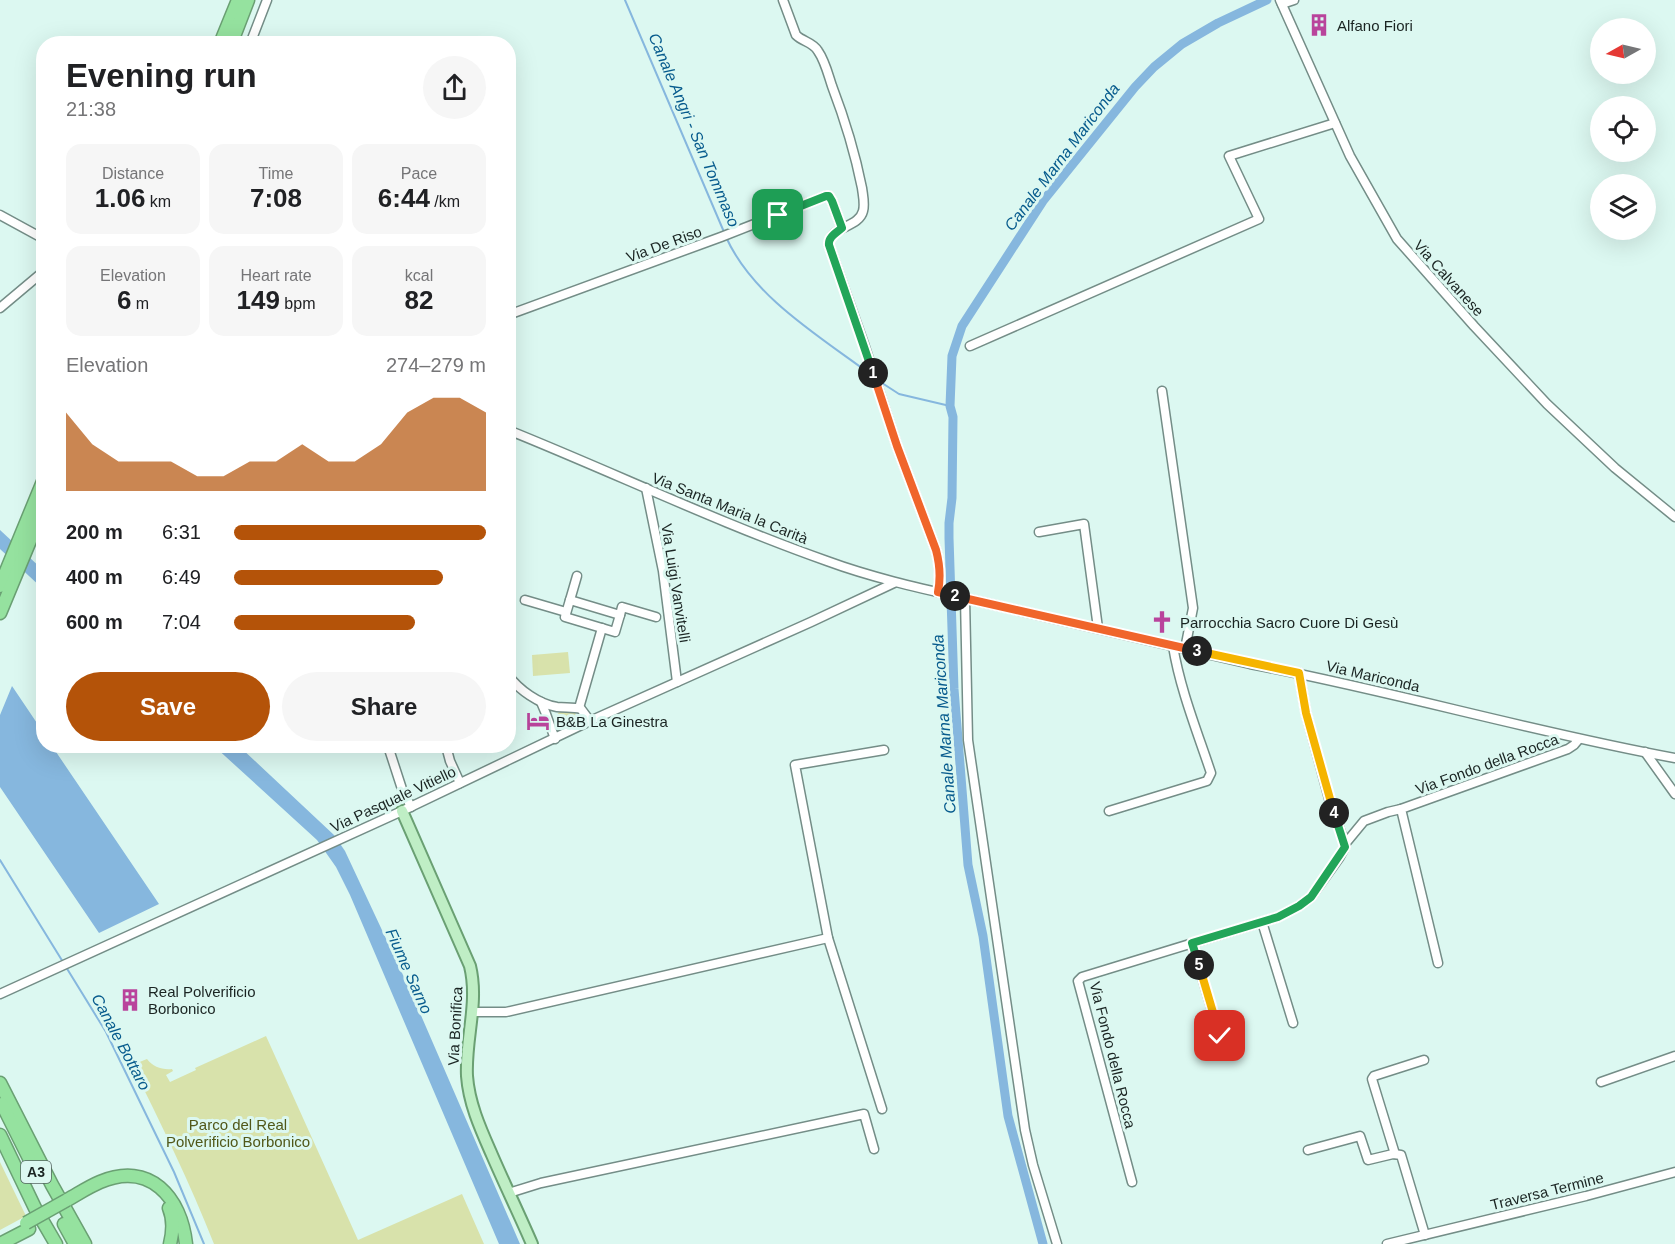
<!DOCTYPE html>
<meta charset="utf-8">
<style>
:root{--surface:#fff;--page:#f6f6f6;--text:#202124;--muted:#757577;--accent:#b45309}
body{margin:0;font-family:Helvetica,sans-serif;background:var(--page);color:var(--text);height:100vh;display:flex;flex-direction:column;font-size:22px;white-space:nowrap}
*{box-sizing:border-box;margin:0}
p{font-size:20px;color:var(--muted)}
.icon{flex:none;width:33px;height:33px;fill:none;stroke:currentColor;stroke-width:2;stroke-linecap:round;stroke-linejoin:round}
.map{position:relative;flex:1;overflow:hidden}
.drawer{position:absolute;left:36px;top:36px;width:480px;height:717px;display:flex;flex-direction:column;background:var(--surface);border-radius:24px;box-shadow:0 6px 24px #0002}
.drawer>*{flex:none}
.needle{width:39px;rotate:262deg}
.controls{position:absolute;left:1590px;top:18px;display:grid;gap:12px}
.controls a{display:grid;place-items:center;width:66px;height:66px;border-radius:50%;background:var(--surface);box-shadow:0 6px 24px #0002;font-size:30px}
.pin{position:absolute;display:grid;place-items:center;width:51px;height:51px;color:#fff;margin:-26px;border-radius:12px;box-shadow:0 3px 9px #0006}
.km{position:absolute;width:30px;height:30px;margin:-15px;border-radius:50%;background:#222;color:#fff;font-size:16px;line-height:30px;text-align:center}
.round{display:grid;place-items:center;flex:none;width:63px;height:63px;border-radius:32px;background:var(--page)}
.overview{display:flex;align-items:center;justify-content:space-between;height:102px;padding:0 30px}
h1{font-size:33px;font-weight:600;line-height:45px}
.metrics{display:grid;grid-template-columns:repeat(3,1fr);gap:9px;height:102px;padding:6px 30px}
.metrics div{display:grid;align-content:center;border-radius:15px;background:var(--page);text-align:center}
.metrics b{font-size:26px;font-weight:600}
.metrics small{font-size:16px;font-weight:400}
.metrics p{font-size:16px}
.chart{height:168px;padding:12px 30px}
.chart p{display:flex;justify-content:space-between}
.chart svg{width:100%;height:108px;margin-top:6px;fill:var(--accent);opacity:.7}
.primary-button{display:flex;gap:12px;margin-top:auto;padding:12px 30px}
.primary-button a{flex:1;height:69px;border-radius:36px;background:var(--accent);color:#fff;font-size:24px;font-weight:600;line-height:69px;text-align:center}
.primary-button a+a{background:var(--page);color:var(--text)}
ul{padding:0 30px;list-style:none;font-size:20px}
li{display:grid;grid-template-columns:96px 72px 1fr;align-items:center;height:45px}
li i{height:15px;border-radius:8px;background:var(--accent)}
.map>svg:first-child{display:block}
.green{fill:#d8e2ab}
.water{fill:#86b7de}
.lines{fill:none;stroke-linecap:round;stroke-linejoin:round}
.stream{stroke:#86b7de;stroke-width:2}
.canal{stroke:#86b7de;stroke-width:9}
.minor-casing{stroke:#748d87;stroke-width:11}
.major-casing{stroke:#6aa073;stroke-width:14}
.highway-casing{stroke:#6aa073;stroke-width:15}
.minor{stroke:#fff;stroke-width:8}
.major{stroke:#bfeec5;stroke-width:10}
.highway{stroke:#95e29f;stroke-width:12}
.highway-bridge-casing{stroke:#6aa073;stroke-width:15;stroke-linecap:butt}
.highway-bridge{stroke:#95e29f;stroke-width:12}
.split-1-casing{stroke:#fff;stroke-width:12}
.split-2-casing{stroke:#fff;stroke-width:12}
.split-3-casing{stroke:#fff;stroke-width:12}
.split-4-casing{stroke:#fff;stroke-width:12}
.split-5-casing{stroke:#fff;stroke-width:12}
.split-6-casing{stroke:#fff;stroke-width:12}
.split-1{stroke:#22a559;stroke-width:8}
.split-2{stroke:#f0652b;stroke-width:8}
.split-3{stroke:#f0652b;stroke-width:8}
.split-4{stroke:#f5b400;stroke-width:8}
.split-5{stroke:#22a559;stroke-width:8}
.split-6{stroke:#f5b400;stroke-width:8}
.labels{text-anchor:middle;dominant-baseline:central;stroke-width:6;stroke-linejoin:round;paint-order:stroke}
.shield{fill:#dcf8f1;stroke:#546460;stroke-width:1.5}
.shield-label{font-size:14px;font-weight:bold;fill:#1a2422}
.poi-label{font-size:15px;fill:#1a2422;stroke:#dcf8f1;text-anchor:start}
.street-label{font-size:15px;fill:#1a2422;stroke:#dcf8f1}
.park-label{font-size:15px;fill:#515819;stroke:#dcf8f1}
.water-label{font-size:16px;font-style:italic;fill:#075b8d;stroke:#dcf8f1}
</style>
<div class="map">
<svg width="1675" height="1244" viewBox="0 0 1675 1244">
<rect width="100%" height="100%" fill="#dcf8f1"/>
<!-- green -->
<g class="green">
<polygon points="568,652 570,673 533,676 532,655"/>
<path d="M562,710L575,712L576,715L574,719L557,729C555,721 554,715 562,710Z"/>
<path d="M266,1036L358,1240L462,1194L484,1244H214C190,1183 161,1124 132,1065L147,1059C153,1067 162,1070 172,1069L173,1071L166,1075L170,1082L196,1070L195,1068Z"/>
<polygon points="0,1162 26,1216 0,1230"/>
</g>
<!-- water -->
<g class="water">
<polygon points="0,530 43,570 43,589 0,549"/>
<polygon points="12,686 43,732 44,746 52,746 159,904 99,933 0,787 0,715"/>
<polygon points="214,746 239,746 334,835 345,851 410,990 520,1244 499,1244 350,895 336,867 317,840"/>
</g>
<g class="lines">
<!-- stream -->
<g class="stream">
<polyline points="625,0 724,232"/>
<path d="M726,237C753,297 819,336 870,374"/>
<polyline points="879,381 899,394 950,406"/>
<polyline points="0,860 63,962"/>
<polyline points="66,967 106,1032 174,1172 204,1244"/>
</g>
<!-- canal -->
<polyline class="canal" points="1043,1244 1008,1116 983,936 968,865 954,689 949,538 949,523 952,498 953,417 950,406 952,356 962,326 1043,201 1135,87 1154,67 1182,44 1218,23 1267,0"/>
<!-- minor casing -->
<g class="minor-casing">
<g id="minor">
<path d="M783,0L796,35C803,42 813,42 818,51C825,61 828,74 832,86C845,120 855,153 862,188C863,196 865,204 863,211C859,228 829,226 829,245L864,344L897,446L936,550C940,565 941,577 938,592"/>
<polyline points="1280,0 1350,156 1397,239 1474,326 1547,404 1615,468 1675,517"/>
<polyline points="1282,4 1294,0"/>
<polyline points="250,44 267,0"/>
<polyline points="0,215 44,239"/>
<polyline points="0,308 44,271"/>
<polyline points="508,315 721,237 826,196 829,196 832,201 842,228"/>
<polyline points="970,346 1259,219 1229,156 1335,123"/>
<polyline points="1162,391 1193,608 1185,649"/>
<path d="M508,430C615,473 719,523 827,561C884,582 944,593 1003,607C1085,626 1168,645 1250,664C1393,691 1532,732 1675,758"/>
<polyline points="646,488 663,571 677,682"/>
<polyline points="1039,532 1084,524 1098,628"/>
<polyline points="965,598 968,740 1025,1130 1033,1165 1057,1244"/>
<polyline points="525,600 566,612"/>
<polygon points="570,600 620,615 615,632 565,617"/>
<polyline points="570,600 577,576"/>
<polyline points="620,615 622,607 656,617"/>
<path d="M508,675C519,690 539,704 557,707C565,708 573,707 581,709L590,721"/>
<polyline points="541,702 546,714 555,739"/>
<polyline points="579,708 602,628"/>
<polyline points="388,746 402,789 411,807"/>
<polyline points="446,746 450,761 460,783"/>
<polyline points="1645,752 1675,794"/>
<path d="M1109,811L1207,781L1211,773C1197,731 1180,689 1173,646"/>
<polyline points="1345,844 1364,821 1388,812 1401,809"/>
<polyline points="1262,922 1293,1023"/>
<polyline points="1192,943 1220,1037"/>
<polyline points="1438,963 1401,809 1568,749 1574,745 1579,739"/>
<polyline points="0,994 402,811 590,721 811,622 894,583"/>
<polyline points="472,1012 506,1012 828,938"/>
<polyline points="1601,1082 1675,1056"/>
<polyline points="882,1109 828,938 795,765 884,750"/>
<polyline points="1308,1150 1360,1136 1368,1160 1393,1154 1401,1155 1425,1235"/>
<polyline points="1395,1154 1372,1079 1374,1076 1424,1060"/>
<polyline points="1132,1182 1078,981 1082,977 1278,917 1299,906 1311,897 1339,858 1345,847 1345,844 1330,802 1306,713 1299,673"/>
<polyline points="509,1193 541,1183 864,1114 874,1149"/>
<polyline points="1387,1244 1586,1196 1675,1172"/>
</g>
</g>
<!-- major casing -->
<g class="major-casing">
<path id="major" d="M402,811L470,966C479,1003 465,1039 467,1076C469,1104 481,1130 492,1155C505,1185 519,1214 532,1244"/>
</g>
<!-- highway casing -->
<g class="highway-casing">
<g id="highway">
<polyline points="220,44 238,0"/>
<polyline points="231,44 248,0"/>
<polyline points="0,586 44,479"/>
<polyline points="0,613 44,507"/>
<polyline points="0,1083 52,1185 85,1244"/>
<polyline points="2,1104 29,1158"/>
<polyline points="0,1135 35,1208 56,1244"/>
<path d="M67,1200C78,1194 88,1187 100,1182C150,1161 181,1197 186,1244"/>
<path d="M169,1208C174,1220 173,1232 170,1244"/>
<polyline points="64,1224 75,1244"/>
<polyline points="0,1244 29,1229"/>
</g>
</g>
<!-- minor -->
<use href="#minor" class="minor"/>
<!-- major -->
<use href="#major" class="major"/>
<!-- highway -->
<use href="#highway" class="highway"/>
<!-- highway-bridge casing -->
<g class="highway-bridge-casing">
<polyline id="highway-bridge" points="26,1223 67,1200"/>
</g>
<!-- highway-bridge -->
<use href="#highway-bridge" class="highway-bridge"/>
</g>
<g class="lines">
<!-- split-1 casing -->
<g class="split-1-casing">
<path id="split-1" d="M778,215L826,196H829L832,201L842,228C836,233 828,237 829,245L873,373"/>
</g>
<!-- split-2 casing -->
<g class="split-2-casing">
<path id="split-2" d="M873,373L897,446L936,550C940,565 941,577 938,592L955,596"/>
</g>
<!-- split-3 casing -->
<g class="split-3-casing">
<polyline id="split-3" points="955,596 1197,651"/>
</g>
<!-- split-4 casing -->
<g class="split-4-casing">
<polyline id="split-4" points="1197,651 1299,673 1306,713 1334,813"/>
</g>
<!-- split-5 casing -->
<g class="split-5-casing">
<polyline id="split-5" points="1199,965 1192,943 1278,917 1299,906 1311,897 1345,847 1334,813"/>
</g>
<!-- split-6 casing -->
<g class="split-6-casing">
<polyline id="split-6" points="1199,965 1220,1036"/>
</g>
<!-- split-1 -->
<use href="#split-1" class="split-1"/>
<!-- split-2 -->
<use href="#split-2" class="split-2"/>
<!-- split-3 -->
<use href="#split-3" class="split-3"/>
<!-- split-4 -->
<use href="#split-4" class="split-4"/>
<!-- split-5 -->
<use href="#split-5" class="split-5"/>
<!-- split-6 -->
<use href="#split-6" class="split-6"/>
</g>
<!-- icons -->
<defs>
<g id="building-bare" transform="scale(1.8)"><path d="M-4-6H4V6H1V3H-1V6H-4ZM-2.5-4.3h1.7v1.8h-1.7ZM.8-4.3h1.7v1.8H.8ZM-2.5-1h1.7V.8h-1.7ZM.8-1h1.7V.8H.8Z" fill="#b9449c" stroke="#dcf8f1" stroke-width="2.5" paint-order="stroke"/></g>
<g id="church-bare" transform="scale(1.8)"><path d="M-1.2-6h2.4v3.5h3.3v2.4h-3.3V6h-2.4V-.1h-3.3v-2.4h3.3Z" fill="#b9449c" stroke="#dcf8f1" stroke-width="2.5" paint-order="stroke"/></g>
<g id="hotel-bare" transform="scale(1.8)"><path d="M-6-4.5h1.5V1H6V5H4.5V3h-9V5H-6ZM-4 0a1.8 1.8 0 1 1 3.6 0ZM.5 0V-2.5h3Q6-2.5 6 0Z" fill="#b9449c" stroke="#dcf8f1" stroke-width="2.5" paint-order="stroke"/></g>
</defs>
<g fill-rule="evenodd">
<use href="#building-bare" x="1319" y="25"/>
<use href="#church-bare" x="1162" y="622"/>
<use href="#hotel-bare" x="538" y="721"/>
<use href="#building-bare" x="130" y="1000"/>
</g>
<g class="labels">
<!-- shield labels -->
<rect class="shield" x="21" y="1161" width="30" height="22" rx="4.5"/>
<g class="shield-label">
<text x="36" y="1172">A3</text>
</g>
<!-- poi labels -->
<g class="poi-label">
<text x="1337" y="25">Alfano Fiori</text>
<text x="1180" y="622">Parrocchia Sacro Cuore Di Gesù</text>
<text x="556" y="721">B&amp;B La Ginestra</text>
<text x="148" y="991">Real Polverificio<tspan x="148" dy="17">Borbonico</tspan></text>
</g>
<!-- street labels -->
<g class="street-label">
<text transform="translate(664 244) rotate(-20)">Via De Riso</text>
<text transform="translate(1449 278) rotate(48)">Via Calvanese</text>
<text transform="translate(730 508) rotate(22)">Via Santa Maria la Carità</text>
<text transform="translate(676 583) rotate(81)">Via Luigi Vanvitelli</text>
<text transform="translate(1373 676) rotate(13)">Via Mariconda</text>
<text transform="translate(1487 764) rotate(-20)">Via Fondo della Rocca</text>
<text transform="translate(393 799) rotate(-25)">Via Pasquale Vitiello</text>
<text transform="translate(455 1026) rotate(-87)">Via Bonifica</text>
<text transform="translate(1113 1055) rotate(76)">Via Fondo della Rocca</text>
<text transform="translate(1547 1191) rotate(-14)">Traversa Termine</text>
</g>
<!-- park labels -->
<g class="park-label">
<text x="238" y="1124">Parco del Real<tspan x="238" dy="17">Polverificio Borbonico</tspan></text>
</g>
<!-- water labels -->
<g class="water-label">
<text transform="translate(694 130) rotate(67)">Canale Angri - San Tommaso</text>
<text transform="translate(1062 157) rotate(-53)">Canale Marna Mariconda</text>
<text transform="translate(944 724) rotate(-94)">Canale Marna Mariconda</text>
<text transform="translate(409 971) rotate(66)">Fiume Sarno</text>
<text transform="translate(121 1042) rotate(62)">Canale Bottaro</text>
</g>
</g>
</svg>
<div class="controls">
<a><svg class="needle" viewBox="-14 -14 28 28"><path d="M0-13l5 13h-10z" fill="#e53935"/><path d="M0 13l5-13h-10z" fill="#757577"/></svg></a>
<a><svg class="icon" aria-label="locate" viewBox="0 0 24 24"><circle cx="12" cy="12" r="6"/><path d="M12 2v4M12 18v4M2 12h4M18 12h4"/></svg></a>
<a><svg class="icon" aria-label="layers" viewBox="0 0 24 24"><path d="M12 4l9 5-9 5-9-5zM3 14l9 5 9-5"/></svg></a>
</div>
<div class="pin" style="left:778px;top:215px;background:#1e9e55"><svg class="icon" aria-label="arrive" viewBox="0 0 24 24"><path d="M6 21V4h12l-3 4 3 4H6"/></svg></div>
<div class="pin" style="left:1220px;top:1036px;background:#d93025"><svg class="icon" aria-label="check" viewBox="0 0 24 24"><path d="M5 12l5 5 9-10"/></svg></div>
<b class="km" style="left:873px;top:373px">1</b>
<b class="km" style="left:955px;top:596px">2</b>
<b class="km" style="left:1197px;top:651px">3</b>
<b class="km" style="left:1334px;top:813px">4</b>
<b class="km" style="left:1199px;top:965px">5</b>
<section class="drawer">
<div class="overview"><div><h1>Evening run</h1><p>21:38</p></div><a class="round"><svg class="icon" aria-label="share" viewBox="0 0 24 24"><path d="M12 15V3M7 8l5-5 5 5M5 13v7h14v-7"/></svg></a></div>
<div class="metrics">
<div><p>Distance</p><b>1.06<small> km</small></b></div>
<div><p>Time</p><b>7:08</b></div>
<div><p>Pace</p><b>6:44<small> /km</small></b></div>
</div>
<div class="metrics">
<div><p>Elevation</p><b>6<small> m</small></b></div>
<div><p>Heart rate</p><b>149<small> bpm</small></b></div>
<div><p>kcal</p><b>82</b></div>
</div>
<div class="chart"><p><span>Elevation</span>274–279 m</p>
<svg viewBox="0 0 160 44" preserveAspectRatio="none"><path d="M0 44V12L10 25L20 32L30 32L40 32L50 38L60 38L70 32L80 32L90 25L100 32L110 32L120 25L130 12L140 6L150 6L160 12V44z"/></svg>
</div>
<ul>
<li><b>200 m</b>6:31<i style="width:100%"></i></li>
<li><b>400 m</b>6:49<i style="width:83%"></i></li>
<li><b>600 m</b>7:04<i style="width:72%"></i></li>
</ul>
<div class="primary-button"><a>Save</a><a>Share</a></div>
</section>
</div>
